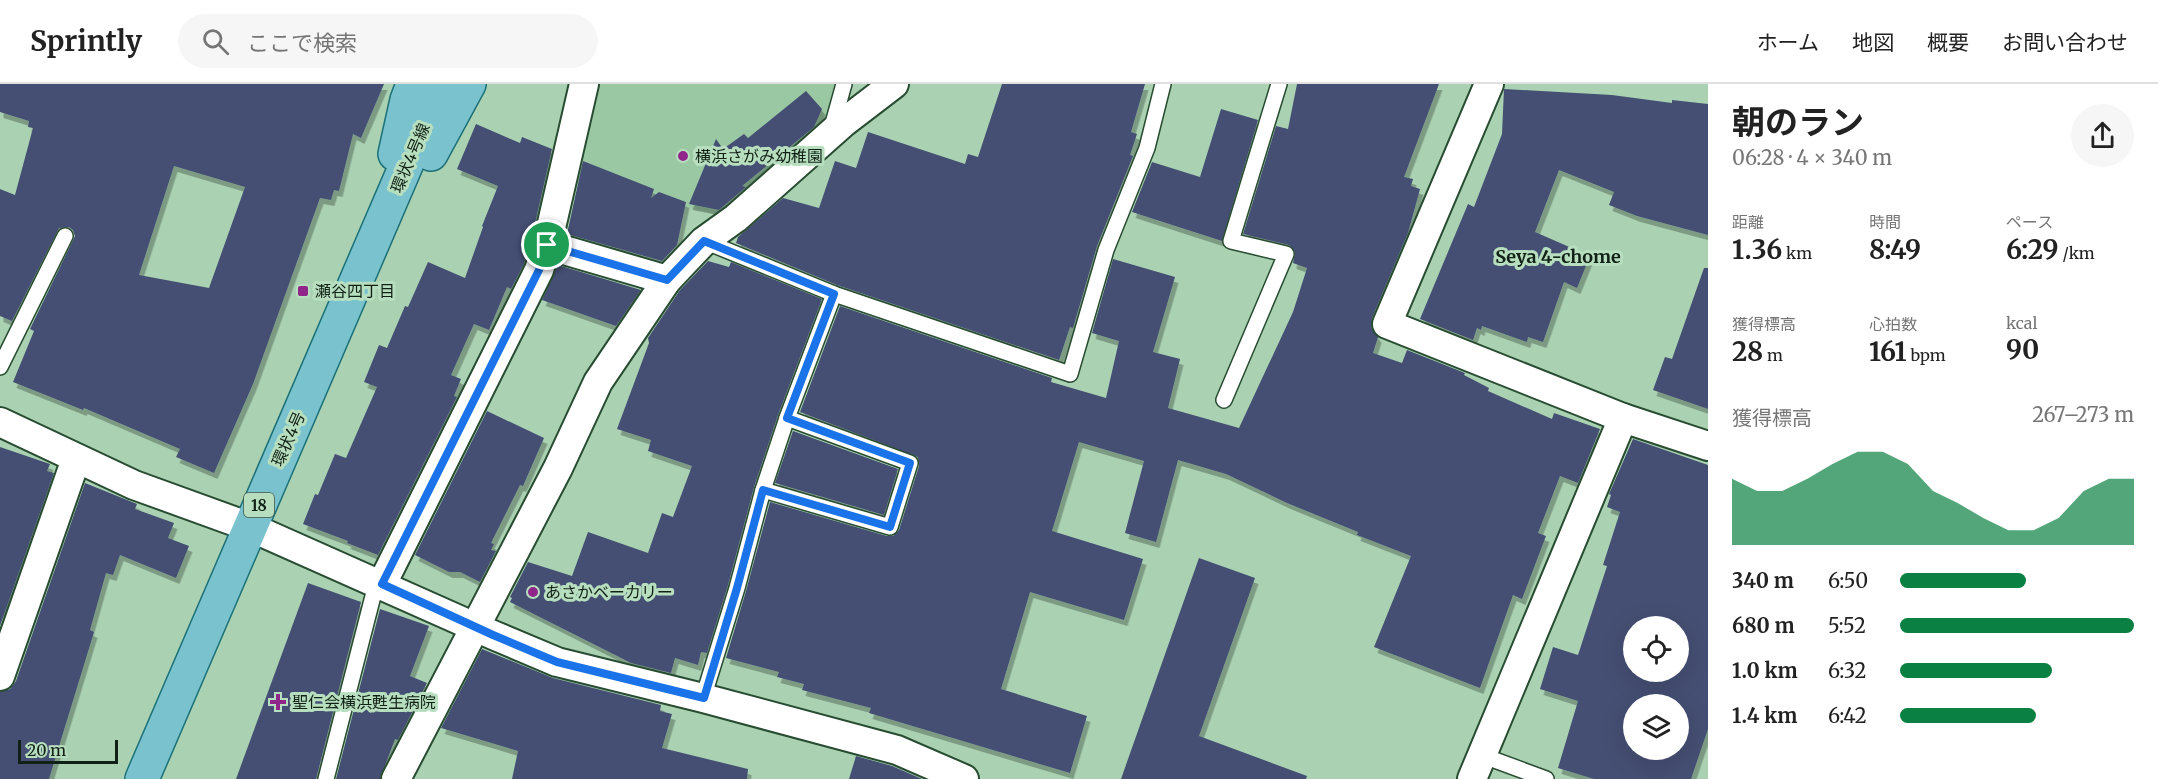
<!DOCTYPE html>
<html lang="ja">
<meta charset="utf-8">
<style>
:root{--surface:#fff;--page:#f6f6f6;--text:#222;--muted:#767676;--line:#e0e0e0;--accent:#0b8043}
body{margin:0;font-family:Merriweather,"Noto Sans JP",serif;background:var(--page);color:var(--text);height:100vh;display:flex;flex-direction:column;font-size:22px;white-space:nowrap}
*{box-sizing:border-box;margin:0}
p{font-size:20px;color:var(--muted)}
.icon{flex:none;width:33px;height:33px;fill:none;stroke:currentColor;stroke-width:2;stroke-linecap:round;stroke-linejoin:round}
.map{position:relative;flex:1;overflow:hidden}
.side{display:flex;flex-direction:column;background:var(--surface);width:450px}
.side>*{flex:none}
.controls{position:absolute;left:1623px;top:532px;display:grid;gap:12px}
.controls a{display:grid;place-items:center;width:66px;height:66px;border-radius:50%;background:var(--surface);box-shadow:0 6px 24px #0002;font-size:30px}
.scale{position:absolute;left:18px;bottom:15px;width:100px;box-sizing:border-box;padding-left:6px;border:3px solid #122116;border-top:0;font-size:16px;line-height:21px;white-space:nowrap;color:#122116;-webkit-text-stroke:4px #b7dfbf;paint-order:stroke}
.pin{position:absolute;display:grid;place-items:center;width:51px;height:51px;color:#fff;margin:-26px;border:3px solid #fff;border-radius:50%;box-shadow:0 2px 6px #0007}
.round{display:grid;place-items:center;flex:none;width:63px;height:63px;border-radius:32px;background:var(--page)}
.head{display:flex;align-items:center;justify-content:space-between;height:102px;padding:0 24px}
h1{font-size:33px;font-weight:700;line-height:45px}
.metrics{display:grid;grid-template-columns:repeat(3,1fr);gap:9px;height:102px;padding:6px 24px}
.metrics div{display:grid;align-content:center}
.metrics b{font-size:26px;font-weight:700}
.metrics small{font-size:16px;font-weight:400}
.metrics p{font-size:16px}
.chart{height:168px;padding:12px 24px}
.chart p{display:flex;justify-content:space-between}
.chart svg{width:100%;height:108px;margin-top:6px;fill:var(--accent);opacity:.7}
ul{padding:0 24px;list-style:none;font-size:20px}
li{display:grid;grid-template-columns:96px 72px 1fr;align-items:center;height:45px}
li i{height:15px;border-radius:8px;background:var(--accent)}
header{display:flex;align-items:center;gap:36px;box-sizing:border-box;height:84px;padding:0 30px;background:var(--surface);border-bottom:2px solid var(--line)}
header strong{font-size:28px}
nav{display:flex;gap:33px;margin-inline-start:auto;font-size:21px}
.search{width:420px;height:54px;background:var(--page);display:flex;align-items:center;gap:15px;box-sizing:border-box;padding:0 21px;border-radius:33px;color:var(--muted);font-size:22px}
main{display:flex;flex:1;min-height:0}
.map>svg:first-child{display:block}
.built{fill:#9ac8a3}
.building{fill:#444f73;fill-rule:evenodd;filter:url(#shadow)}
.lines{fill:none;stroke-linecap:round;stroke-linejoin:round}
.lane-casing{stroke:#284c31;stroke-width:18}
.street-casing{stroke:#284c31;stroke-width:32}
.primary-casing{stroke:#1c7078;stroke-width:36}
.lane{stroke:#fff;stroke-width:15}
.street{stroke:#fff;stroke-width:28}
.primary{stroke:#7ac3ce;stroke-width:33}
.route-casing{stroke:#fff;stroke-width:12}
.route{stroke:#1a73e8;stroke-width:8}
.poi-dot{fill:#902689;stroke:#b7dfbf;stroke-width:2}
.labels{text-anchor:middle;dominant-baseline:central;stroke-width:6;stroke-linejoin:round;paint-order:stroke}
.shield{fill:#b7dfbf;stroke:#445a49;stroke-width:1.5}
.shield-label{font-size:15px;font-weight:bold;fill:#122116}
.poi-label{font-size:16px;fill:#122116;stroke:#b7dfbf;text-anchor:start}
.street-label{font-size:16px;fill:#122116;stroke:#b7dfbf}
.neighbourhood-label{font-size:18px;font-weight:bold;fill:#122116;stroke:#b7dfbf}
</style>
<header>
<strong>Sprintly</strong>
<div class="search"><svg class="icon" aria-label="search" viewBox="0 0 24 24"><circle cx="10" cy="10" r="6"/><path d="M15 15l6 6"/></svg>ここで検索</div>
<nav><a>ホーム</a><a>地図</a><a>概要</a><a>お問い合わせ</a></nav>
</header>
<main>
<div class="map">
<svg width="1708" height="695" viewBox="0 0 1708 695">
<defs>
<filter id="shadow"><feDropShadow dx="3.5" dy="6" stdDeviation="0" flood-color="#0004"/></filter>
</defs>
<rect width="100%" height="100%" fill="#aad2b2"/>
<!-- built -->
<polygon class="built" points="593,0 835,0 822,46 716,130 571,97"/>
<!-- building -->
<g class="building">
<path d="M0,0H384L361,54L353,50L339,107L334,106L331,116L320,114L253,300L214,389L176,373L180,365L84,324L83,326L13,298L34,247L30,245L75,152L73,146L69,143L59,144L12,237L0,232V105L15,111L33,44L28,43L29,37L0,28ZM174,82L245,103L209,204L139,191Z"/>
<polygon points="1002,0 1145,0 1131,48 1137,50 1130,71 1133,72 1097,162 1073,244 1070,243 1059,276 837,201 736,159 738,153 783,114 819,124 835,77 856,84 868,48 965,80 968,70 978,73"/>
<polygon points="1297,0 1439,0 1404,93 1413,95 1411,102 1420,105 1408,149 1372,234 1371,243 1378,253 1373,269 1402,279 1407,266 1465,289 1464,291 1489,304 1488,307 1552,335 1554,329 1600,345 1578,399 1560,392 1538,449 1546,452 1522,515 1513,511 1480,604 1374,563 1411,472 1357,451 1358,448 1287,419 1226,390 1178,376 1156,458 1125,449 1144,377 1079,358 1052,447 1143,475 1124,536 1030,508 1001,605 1087,632 1070,689 869,629 871,624 802,606 804,600 777,593 779,588 726,574 746,507 770,418 887,452 893,452 899,446 919,382 918,373 800,328 840,222 1052,294 1051,298 1106,314 1119,257 1092,249 1113,175 1175,193 1153,268 1180,275 1168,324 1239,344 1293,228 1307,184 1293,179 1295,168 1289,161 1243,150 1276,42 1288,45"/>
<polygon points="1504,5 1612,11 1672,19 1672,16 1708,20 1708,151 1637,132 1609,121 1614,108 1559,86 1535,148 1590,172 1577,204 1564,198 1543,258 1528,253 1527,258 1482,242 1481,246 1477,244 1473,256 1420,235 1468,120 1474,123 1502,50"/>
<polygon points="806,7 822,25 814,43 742,102 746,103 719,126 689,120 716,55 723,65 744,50 748,54"/>
<polygon points="1221,25 1258,36 1222,157 1132,128 1152,78 1200,93"/>
<polygon points="476,40 520,59 522,53 552,65 531,157 524,180 511,205 507,203 489,246 474,240 451,291 461,295 454,312 457,313 378,471 347,459 348,457 303,440 315,410 318,411 335,370 346,374 377,303 364,298 379,261 387,264 405,222 408,223 428,178 465,194 483,143 482,142 498,102 457,85"/>
<polygon points="583,77 654,105 651,114 659,108 686,118 677,161 662,177 567,150"/>
<polygon points="708,177 729,183 731,178 822,215 778,331 754,403 728,501 707,569 701,568 698,581 675,574 671,589 631,579 510,518 512,514 510,513 528,478 572,492 588,448 648,469 662,429 673,433 692,382 648,367 651,356 617,345 649,259 648,254 680,206"/>
<polygon points="558,181 641,206 616,242 542,216"/>
<polygon points="1704,184 1708,184 1708,325 1653,306 1665,273 1672,275"/>
<polygon points="487,327 544,354 523,402 520,401 491,459 494,460 491,466 496,467 480,498 460,488 449,488 415,471"/>
<polygon points="793,347 898,385 884,431 775,399"/>
<path d="M1633,355L1708,381V645L1691,695H1594L1558,684L1578,617L1540,605L1553,563L1578,571L1607,482L1603,481L1620,428L1607,423L1611,411L1609,410ZM1634,543H1678V588H1634ZM1634,621H1678V666H1634Z"/>
<polygon points="0,363 50,380 47,387 54,389 0,542"/>
<polygon points="85,399 137,420 135,425 174,439 168,454 189,462 176,494 120,471 113,491 106,489 90,546 94,548 49,695 0,695 0,608 10,605 16,597"/>
<polygon points="1199,474 1255,494 1199,652 1307,692 1306,695 1121,695"/>
<polygon points="308,499 361,518 316,695 236,695"/>
<polygon points="380,525 429,542 410,592 427,599 398,656 395,655 380,695 336,695"/>
<polygon points="482,565 553,594 661,621 660,627 672,630 662,664 748,685 747,695 512,695 518,667 441,644"/>
<polygon points="856,672 892,682 922,695 849,695"/>
</g>
<g class="lines">
<!-- lane casing -->
<g class="lane-casing">
<g id="lane">
<polyline points="832,43 844,0"/>
<polyline points="704,157 834,210 1070,290 1106,166 1147,64 1163,0"/>
<polyline points="0,283 65,152"/>
<polyline points="1224,316 1286,170 1231,157 1279,0"/>
<polyline points="763,406 890,443 910,379 787,334"/>
<polyline points="703,614 737,504 763,406 787,334 834,210"/>
<polyline points="1481,671 1546,695"/>
<polyline points="326,695 373,512 382,500"/>
</g>
</g>
<!-- street casing -->
<g class="street-casing">
<g id="street">
<polyline points="1489,0 1387,240 1623,334 1708,362"/>
<polyline points="547,161 667,196"/>
<polyline points="0,338 134,401 250,443 493,551 557,578 703,614 897,666 964,695"/>
<polyline points="382,500 539,186 547,161 584,0"/>
<polyline points="0,592 76,375"/>
<polyline points="396,695 558,384 598,298 667,196 704,157 736,134 843,39 894,0"/>
<polyline points="1472,695 1623,334"/>
</g>
</g>
<!-- primary casing -->
<g class="primary-casing">
<g id="primary">
<polyline points="395,70 407,16 413,0"/>
<polyline points="431,70 469,0"/>
<polyline points="142,695 441,0"/>
</g>
</g>
<!-- lane -->
<use href="#lane" class="lane"/>
<!-- street -->
<use href="#street" class="street"/>
<!-- primary -->
<use href="#primary" class="primary"/>
</g>
<g class="lines">
<!-- route casing -->
<g class="route-casing">
<polygon id="route" points="704,157 834,210 787,334 910,379 890,443 763,406 737,504 704,614 557,578 493,551 382,500 539,186 547,161 667,196"/>
</g>
<!-- route -->
<use href="#route" class="route"/>
</g>
<!-- markers -->
<g class="poi-dot">
<circle cx="683" cy="72" r="6"/>
<rect x="297" y="201" width="12" height="12" rx="3"/>
<circle cx="533" cy="508" r="6"/>
<path d="M275 609h6v6h6v6h-6v6h-6v-6h-6v-6h6z"/>
</g>
<g class="labels">
<!-- shield labels -->
<rect class="shield" x="244" y="409" width="30" height="24" rx="4.5"/>
<g class="shield-label">
<text x="259" y="421">18</text>
</g>
<!-- poi labels -->
<g class="poi-label">
<text x="695" y="72">横浜さがみ幼稚園</text>
<text x="315" y="207">瀬谷四丁目</text>
<text x="545" y="508">あさかベーカリー</text>
<text x="292" y="618">聖仁会横浜甦生病院</text>
</g>
<!-- street labels -->
<g class="street-label">
<text transform="translate(410 74) rotate(-67)">環状4号線</text>
<text transform="translate(288 355) rotate(-66)">環状4号</text>
</g>
<!-- neighbourhood labels -->
<g class="neighbourhood-label">
<text x="1558" y="172">Seya 4-chome</text>
</g>
</g>
</svg>
<div class="controls">
<a><svg class="icon" aria-label="locate" viewBox="0 0 24 24"><circle cx="12" cy="12" r="6"/><path d="M12 2v4M12 18v4M2 12h4M18 12h4"/></svg></a>
<a><svg class="icon" aria-label="layers" viewBox="0 0 24 24"><path d="M12 4l9 5-9 5-9-5zM3 14l9 5 9-5"/></svg></a>
</div>
<div class="scale">20 m</div>
<div class="pin" style="left:547px;top:161px;background:#1e9e55"><svg class="icon" aria-label="arrive" viewBox="0 0 24 24"><path d="M6 21V4h12l-3 4 3 4H6"/></svg></div>
</div>
<section class="side">
<div class="head"><div><h1>朝のラン</h1><p>06:28 · 4 × 340 m</p></div><a class="round"><svg class="icon" aria-label="share" viewBox="0 0 24 24"><path d="M12 15V3M7 8l5-5 5 5M5 13v7h14v-7"/></svg></a></div>
<div class="metrics">
<div><p>距離</p><b>1.36<small> km</small></b></div>
<div><p>時間</p><b>8:49</b></div>
<div><p>ペース</p><b>6:29<small> /km</small></b></div>
</div>
<div class="metrics">
<div><p>獲得標高</p><b>28<small> m</small></b></div>
<div><p>心拍数</p><b>161<small> bpm</small></b></div>
<div><p>kcal</p><b>90</b></div>
</div>
<div class="chart"><p><span>獲得標高</span>267–273 m</p>
<svg viewBox="0 0 160 44" preserveAspectRatio="none"><path d="M0 44V17L10 22L20 22L30 17L40 11L50 6L60 6L70 11L80 22L90 27L100 33L110 38L120 38L130 33L140 22L150 17L160 17V44z"/></svg>
</div>
<ul>
<li><b>340 m</b>6:50<i style="width:54%"></i></li>
<li><b>680 m</b>5:52<i style="width:100%"></i></li>
<li><b>1.0 km</b>6:32<i style="width:65%"></i></li>
<li><b>1.4 km</b>6:42<i style="width:58%"></i></li>
</ul>
</section>
</main>
